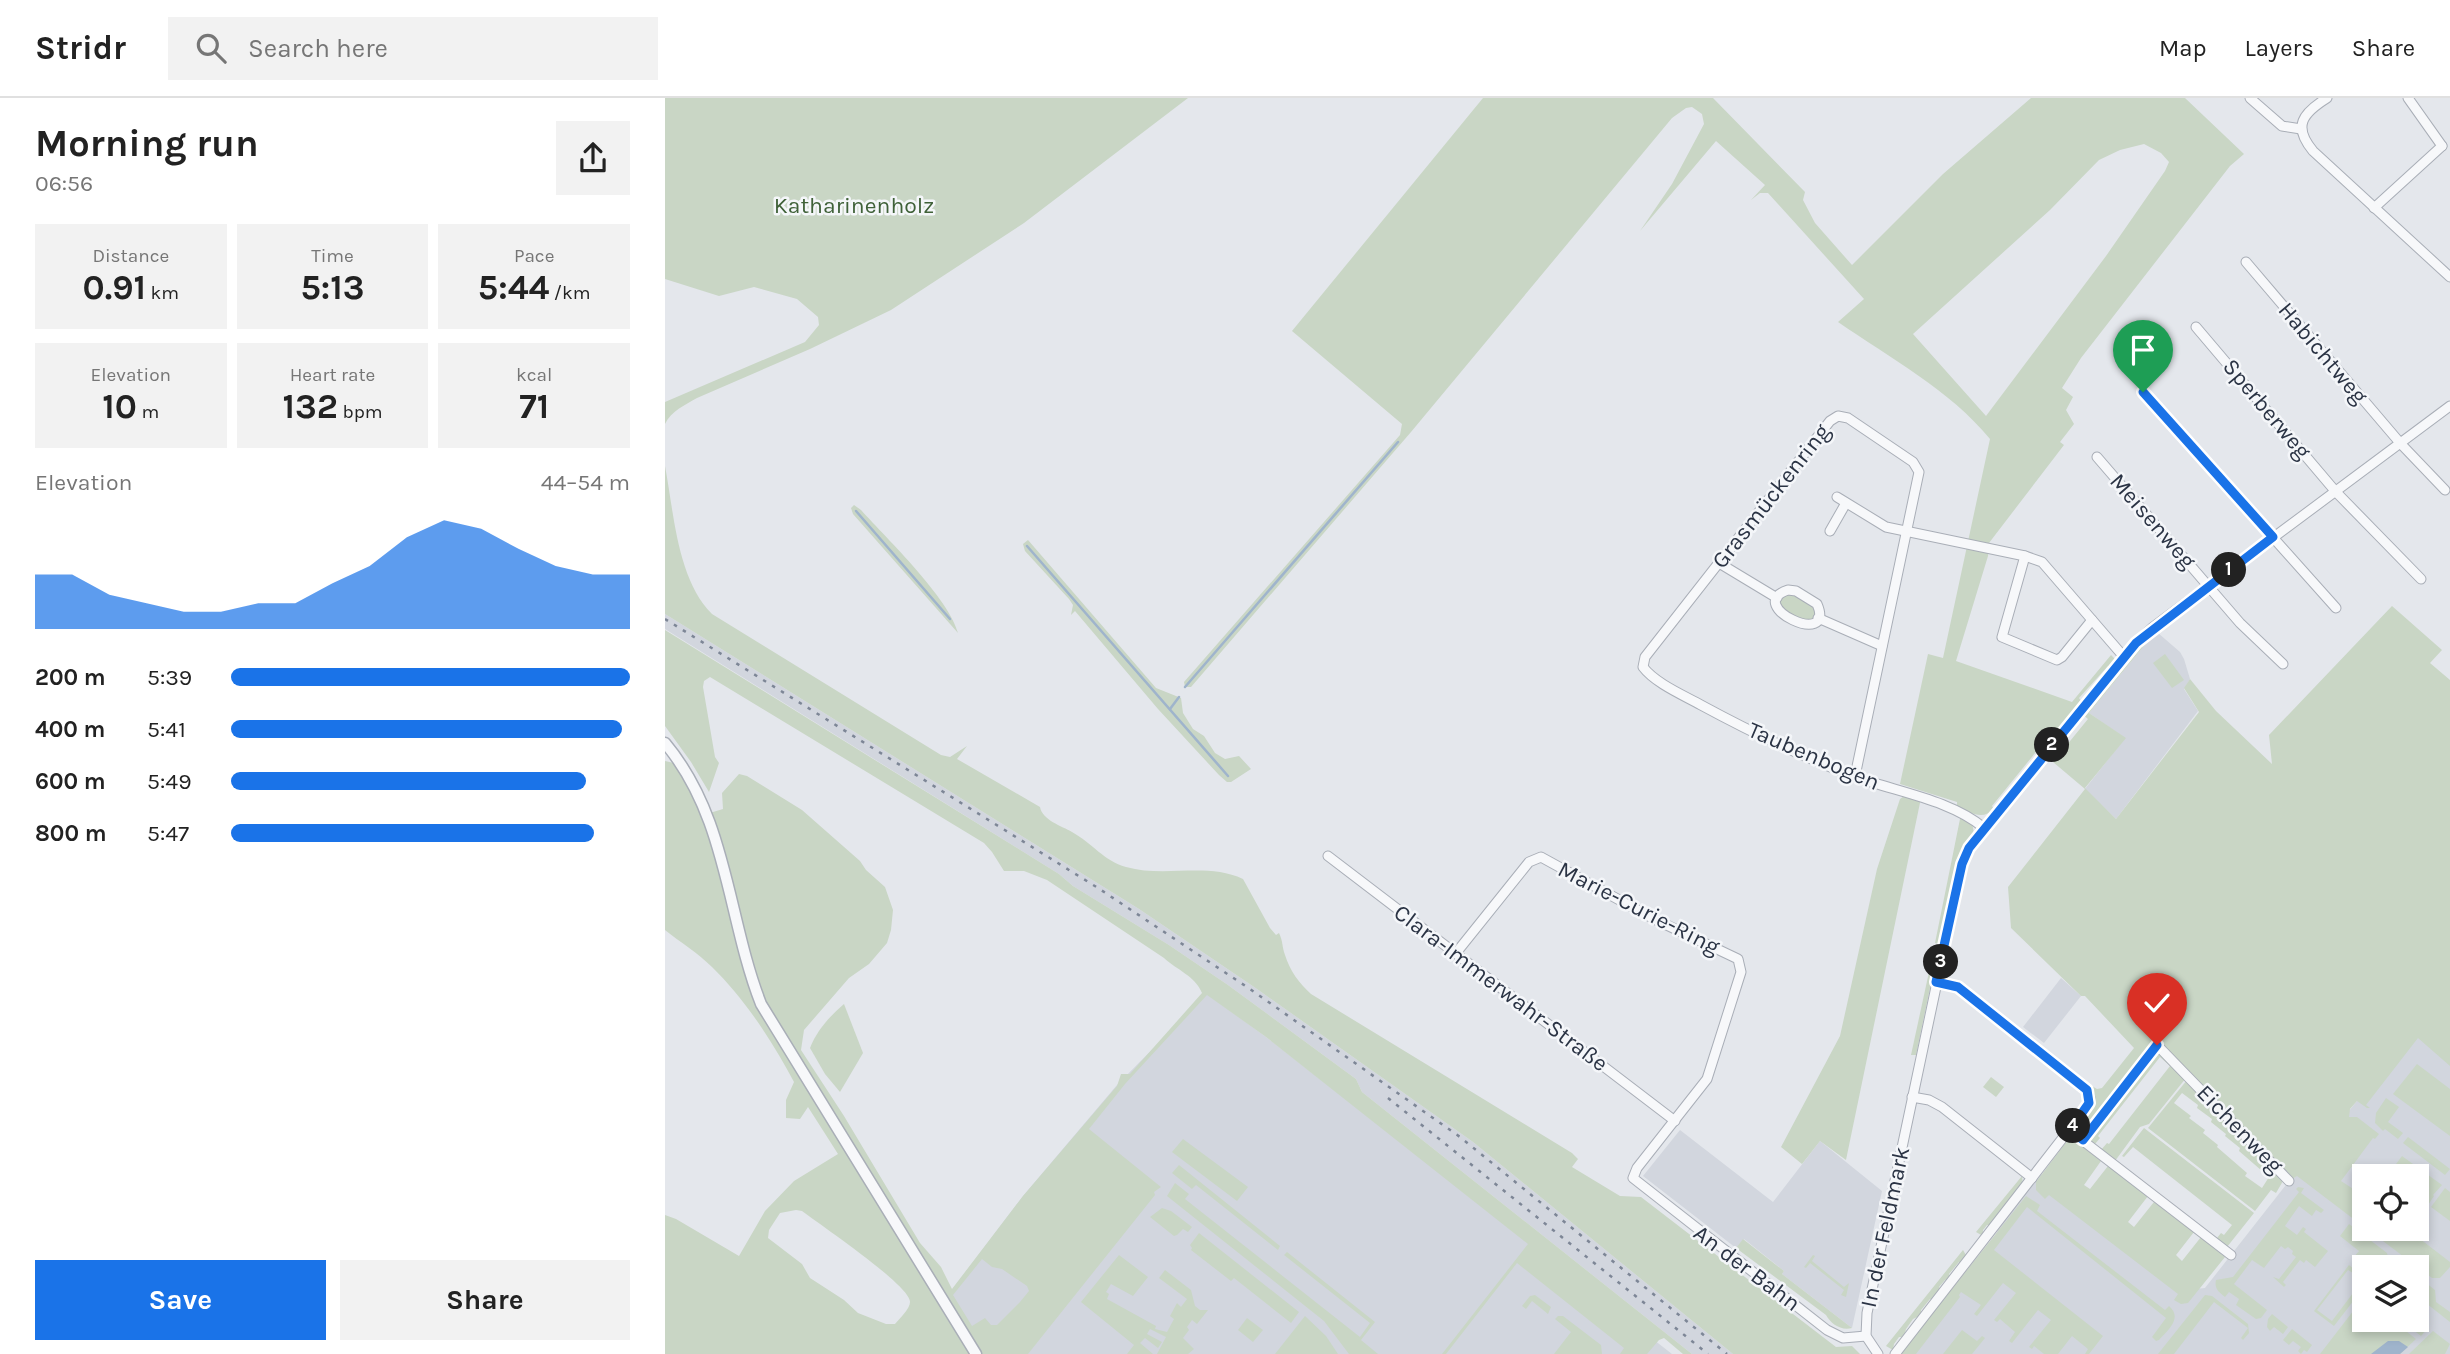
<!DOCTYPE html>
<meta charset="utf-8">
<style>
:root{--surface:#fff;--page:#f2f2f2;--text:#222;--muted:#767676;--line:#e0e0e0;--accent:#1a73e8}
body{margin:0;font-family:Karla,sans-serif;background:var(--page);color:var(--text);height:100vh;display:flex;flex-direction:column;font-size:26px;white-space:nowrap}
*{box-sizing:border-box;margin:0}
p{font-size:23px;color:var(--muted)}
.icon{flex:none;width:38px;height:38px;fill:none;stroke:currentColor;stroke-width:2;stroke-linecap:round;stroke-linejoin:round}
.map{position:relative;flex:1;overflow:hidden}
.side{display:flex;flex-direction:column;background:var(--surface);width:665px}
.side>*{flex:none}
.fabs{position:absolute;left:1687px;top:1066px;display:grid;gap:14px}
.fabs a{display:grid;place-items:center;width:77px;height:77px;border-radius:0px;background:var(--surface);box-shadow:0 4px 10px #0003;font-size:35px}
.pin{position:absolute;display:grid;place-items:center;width:60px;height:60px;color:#fff;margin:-72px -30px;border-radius:50% 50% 50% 0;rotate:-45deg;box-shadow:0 0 7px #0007}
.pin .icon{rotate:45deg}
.km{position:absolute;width:35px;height:35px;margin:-18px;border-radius:50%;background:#222;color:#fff;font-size:19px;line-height:35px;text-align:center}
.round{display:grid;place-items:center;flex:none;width:74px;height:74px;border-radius:0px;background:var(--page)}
.overview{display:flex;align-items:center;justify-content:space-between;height:119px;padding:0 35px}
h1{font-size:38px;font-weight:700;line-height:52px}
.stats{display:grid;grid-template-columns:repeat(3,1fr);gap:10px;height:119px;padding:7px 35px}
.stats div{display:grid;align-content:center;border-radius:0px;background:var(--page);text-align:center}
.stats b{font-size:35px;font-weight:700}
.stats small{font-size:19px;font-weight:400}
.stats p{font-size:19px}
.chart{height:196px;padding:14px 35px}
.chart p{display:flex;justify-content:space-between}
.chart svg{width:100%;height:126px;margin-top:7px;fill:var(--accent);opacity:.7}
.action{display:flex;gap:14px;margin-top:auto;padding:14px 35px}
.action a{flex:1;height:80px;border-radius:0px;background:var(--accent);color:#fff;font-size:28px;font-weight:700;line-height:80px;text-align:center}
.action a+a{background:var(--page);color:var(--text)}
ul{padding:0 35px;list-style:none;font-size:23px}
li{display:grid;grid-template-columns:112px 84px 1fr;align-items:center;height:52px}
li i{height:18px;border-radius:9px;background:var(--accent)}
header{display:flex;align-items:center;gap:42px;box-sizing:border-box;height:98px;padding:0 35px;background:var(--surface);border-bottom:2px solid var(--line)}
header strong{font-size:33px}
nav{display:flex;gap:38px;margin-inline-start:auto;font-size:24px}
.search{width:490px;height:63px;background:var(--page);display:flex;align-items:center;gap:18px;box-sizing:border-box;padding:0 24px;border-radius:0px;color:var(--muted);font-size:26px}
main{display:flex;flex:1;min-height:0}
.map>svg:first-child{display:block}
.built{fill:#d2d6de;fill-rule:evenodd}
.green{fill:#c9d6c5;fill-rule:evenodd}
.water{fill:#9fb4cc}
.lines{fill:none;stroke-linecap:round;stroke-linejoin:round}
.stream{stroke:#9fb4cc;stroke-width:2.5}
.minor-casing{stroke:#a9aeb7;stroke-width:11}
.tertiary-casing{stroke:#a9aeb7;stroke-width:13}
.minor{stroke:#f7f8fa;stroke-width:9}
.tertiary{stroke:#f7f8fa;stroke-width:10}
.rail{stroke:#7d8696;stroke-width:2.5;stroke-dasharray:3.5 7;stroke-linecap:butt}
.route-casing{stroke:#fff;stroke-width:14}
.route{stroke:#1a73e8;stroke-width:9}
.labels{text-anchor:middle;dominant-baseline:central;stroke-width:5;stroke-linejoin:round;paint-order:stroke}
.park-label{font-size:23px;fill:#3f6138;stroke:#f4f6f9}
.street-label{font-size:23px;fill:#2b3445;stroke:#f4f6f9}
</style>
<header>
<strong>Stridr</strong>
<div class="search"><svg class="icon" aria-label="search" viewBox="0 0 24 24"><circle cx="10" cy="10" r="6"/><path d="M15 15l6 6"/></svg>Search here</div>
<nav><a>Map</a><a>Layers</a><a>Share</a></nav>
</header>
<main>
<section class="side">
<div class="overview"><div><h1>Morning run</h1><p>06:56</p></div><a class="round"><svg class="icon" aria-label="share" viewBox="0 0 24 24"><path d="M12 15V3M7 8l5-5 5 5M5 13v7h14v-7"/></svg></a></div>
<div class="stats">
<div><p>Distance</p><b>0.91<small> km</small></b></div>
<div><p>Time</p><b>5:13</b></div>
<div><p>Pace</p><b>5:44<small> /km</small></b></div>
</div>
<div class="stats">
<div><p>Elevation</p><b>10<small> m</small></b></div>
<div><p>Heart rate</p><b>132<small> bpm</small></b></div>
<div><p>kcal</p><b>71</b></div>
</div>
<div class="chart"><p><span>Elevation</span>44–54 m</p>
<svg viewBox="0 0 160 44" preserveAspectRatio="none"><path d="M0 44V25L10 25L20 32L30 35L40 38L50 38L60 35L70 35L80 28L90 22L100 12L110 6L120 9L130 16L140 22L150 25L160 25V44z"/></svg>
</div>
<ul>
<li><b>200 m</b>5:39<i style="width:100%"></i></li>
<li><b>400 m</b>5:41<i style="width:98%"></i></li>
<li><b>600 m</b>5:49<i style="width:89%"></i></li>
<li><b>800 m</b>5:47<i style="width:91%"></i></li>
</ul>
<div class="action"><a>Save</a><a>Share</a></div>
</section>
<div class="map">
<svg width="1785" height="1256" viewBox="0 0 1785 1256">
<rect width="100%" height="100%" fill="#e4e7ec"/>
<!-- built -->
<g class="built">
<polygon points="0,516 474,811 592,891 808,1044 1068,1256 1027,1256 697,994 691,981 563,887 504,847 408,788 394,776 0,531"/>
<polygon points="1493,535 1515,554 1519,561 1525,581 1519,591 1533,613 1451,721 1420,691 1460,640 1424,615 1487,538"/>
<polygon points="1396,880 1416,898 1379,945 1358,929"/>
<polygon points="542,896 601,939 1007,1256 311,1256 275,1198 287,1192 358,1098 452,987"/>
<path d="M1757,928L1785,949V1256H1241L1325,1149L1342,1113L1372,1073L1530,1191L1540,1190L1624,1083L1630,1079L1692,1003ZM1699,1078H1752V1130H1699ZM1699,1169H1752V1222H1699Z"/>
<polygon points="1015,1032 1108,1104 1155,1043 1217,1093 1187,1230 1117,1176 1119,1173 1079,1141 1071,1150 978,1078"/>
</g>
<!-- green -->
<g class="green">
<path d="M0,0H523L359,125L226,212L145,251L32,300C20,307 6,313 0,326V304L140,244L154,227L153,219L132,201L89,189L54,198L0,181Z"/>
<path d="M818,0H1048L1140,94L1138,102L1150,125L1187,167L1278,76L1366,0H1520L1579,56L1565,68L1416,260L1397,290L1408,299L1401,312L1409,326L1395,344L1399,347L1324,445L1323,458L1291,563L1407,604L1446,557L1451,562L1445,569L1443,568L1414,600L1417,604L1392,636L1385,631L1372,646L1375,649L1327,708L1329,711C1317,723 1305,714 1292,709V704L1235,686L1263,556L1278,560L1325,341C1285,292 1225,260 1173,224L1199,201L1103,95H1095L1086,102L1100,87L1051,43L975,133L1007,86L1039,26L1037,16L1027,9L1021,10L1007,20L746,334L526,589H520L519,584L735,337L737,326L627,233ZM1479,46L1496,55L1504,64L1500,73L1441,158L1321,318L1248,236L1385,112L1434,62L1455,52Z"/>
<path d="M0,368C9,415 12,481 47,516L276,657L285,659L302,648L292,661L375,709C377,722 397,728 407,734C427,745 439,763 461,769C499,780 542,764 578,781L605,830L611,837L614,835C618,843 617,849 620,857C625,873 634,885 646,896L907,1055L913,1061L907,1069L955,1098L976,1099L1171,1249L1187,1248L1195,1256H1068L808,1044L592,891L474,811L0,516Z"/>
<path d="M189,407L196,412C223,442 283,499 293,535L188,416L186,410Z"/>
<polygon points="363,442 491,590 516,600 518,615 528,631 539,638 550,655 560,661 574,658 586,671 566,684 562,684 554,677 493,611 410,513 406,517 408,507 404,501 360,453 358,446"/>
<polygon points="1126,494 1146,504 1152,514 1148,521 1141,524 1121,514 1115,508 1115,500"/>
<path d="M1727,508L1777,552L1765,565L1785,582V968L1753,940L1701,1007L1705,1010H1702L1692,1003L1685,1011L1684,1019H1692L1714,1036L1710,1041L1708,1040L1676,1083L1699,1098V1129L1632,1078L1624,1083H1618L1611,1095L1606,1092L1590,1113L1483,1030L1522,982L1521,980L1484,1026L1475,1029L1450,1063L1436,1052L1442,1045L1444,1046L1505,968L1495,959L1433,1038L1435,1040L1430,1046L1426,1043L1425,1038L1488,956H1497L1492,947L1420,1033H1413L1412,1027L1425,990L1427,988L1432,991L1437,990L1469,950L1420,898H1416L1346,830L1343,789L1420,691L1388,664L1423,621L1417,616L1424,608L1427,610L1453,575L1451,573L1473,547L1490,533L1493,535L1487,538L1424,615L1461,640L1420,690L1451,721L1534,614L1519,590L1525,581L1551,613L1607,666L1604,637ZM1517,995L1533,1007L1532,1010L1547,1021L1546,1024L1561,1036L1560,1038L1575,1050L1574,1053L1604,1079L1597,1090L1580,1078L1582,1075L1552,1049L1553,1047L1538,1035L1540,1032L1524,1020L1526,1018L1509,1005Z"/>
<path d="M0,532L394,776L408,788L504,847L563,887L691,981L697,994L1027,1256H1018L999,1240L994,1242L982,1256H955L959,1250L852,1165L781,1256H777L863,1146L601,939L542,897L460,986L424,1031L496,1089L489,1094L490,1097L363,1256H0V1117L11,1121L74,1158L100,1113L129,1083L173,1056L143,1009L135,1021L121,1020V1002L129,984C108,944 79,900 47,869C33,855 15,844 0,832V663L9,665L38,717L58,711L57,695L74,676L82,678L137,712L195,763L201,772L220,789L228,812L226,832L222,845L204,866L184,880L139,932L136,952L179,1018L255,1145L276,1169L287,1191L358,1098L452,988L456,976H465L537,895C530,878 512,872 499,860L382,782L359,773H339L327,754L319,745L45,579L39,583L38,589L50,659L54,665L44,694L26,664L0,628ZM131,1112L137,1113C154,1126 246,1188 245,1204C245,1211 234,1221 230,1226H221L193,1215L179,1202L145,1180L137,1166L103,1140L104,1132L115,1115ZM317,1161L327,1169L337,1171L362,1188L364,1193L355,1204L332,1227H326L320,1220L307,1228L288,1197Z"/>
<polygon points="1500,556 1519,582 1507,590 1488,565"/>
<polygon points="1242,696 1256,700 1181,1062 1155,1043 1137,1066 1116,1049 1175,938 1212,771 1235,701"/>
<polygon points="1296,716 1307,724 1309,736 1295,758 1275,846 1270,845"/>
<polygon points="1269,851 1273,852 1251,957 1246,957"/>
<path d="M179,906L198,955L175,994L160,976L145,950C152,932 165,918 179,906Z"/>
<polygon points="1752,966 1785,991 1785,1038 1728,996"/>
<polygon points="1326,979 1339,989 1331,999 1318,989"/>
<polygon points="1721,1000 1734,1009 1723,1024 1738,1035 1733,1041 1720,1031 1718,1033 1710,1025 1711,1015"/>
<polygon points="1479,1030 1589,1115 1562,1149 1552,1140 1556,1135 1559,1137 1567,1127 1468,1049 1459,1059 1457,1058"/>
<polygon points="1405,1039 1409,1039 1421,1048 1419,1050 1436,1063 1419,1087 1425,1091 1443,1068 1483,1098 1463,1124 1469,1129 1489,1104 1529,1134 1511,1157 1517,1163 1536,1139 1560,1159 1523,1205 1516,1206 1509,1202 1513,1196 1384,1097 1380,1101 1371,1092 1371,1084"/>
<polygon points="1743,1039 1785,1071 1780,1077 1738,1045"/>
<polygon points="518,1041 583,1089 572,1103 507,1054"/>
<polygon points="1737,1058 1777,1087 1768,1097 1769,1098 1763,1107 1752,1098 1752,1078 1723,1077"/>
<polygon points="514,1067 615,1148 613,1152 531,1087 527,1091 507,1075"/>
<polygon points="1357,1078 1358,1087 1337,1114 1334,1114 1329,1120 1330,1123 1326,1128 1322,1127 1318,1132 1318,1138 1311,1134"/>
<polygon points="510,1085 524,1096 520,1101 695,1239 705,1225 619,1157 622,1154 710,1224 696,1242 713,1256 684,1256 659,1223 502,1098"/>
<path d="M1633,1089L1639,1090L1636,1095L1659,1112L1656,1115L1651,1112L1647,1118L1634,1108L1620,1128L1632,1137L1638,1129L1641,1131L1639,1134L1663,1153L1650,1169L1641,1162L1639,1165L1635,1162L1618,1184L1621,1187L1619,1189L1608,1179L1614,1181L1631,1159L1627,1156L1628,1153L1623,1149L1620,1151L1616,1148L1599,1170L1587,1162L1569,1186L1602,1212L1596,1220L1591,1221L1571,1207L1574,1201L1564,1194L1560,1199C1554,1194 1549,1191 1551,1182L1568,1179L1634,1094L1631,1091Z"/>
<polygon points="1780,1090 1785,1094 1785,1123 1766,1109"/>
<path d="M1361,1098L1375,1107L1372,1113L1500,1212L1504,1208C1518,1220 1503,1232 1494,1242L1491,1243L1487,1239L1501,1220L1362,1109L1329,1152L1438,1238L1424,1256H1420L1423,1251L1407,1238L1393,1256H1379L1369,1248L1367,1251L1364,1249L1386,1222L1373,1212L1347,1245L1344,1243L1350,1234L1335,1221L1332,1224L1329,1222L1351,1195L1338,1185L1312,1218L1309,1216L1316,1207L1296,1194L1294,1197L1295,1199L1251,1256H1235Z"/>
<polygon points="497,1110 506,1113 527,1129 523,1134 518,1131 512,1137 509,1138 485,1119"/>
<polygon points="1684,1126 1722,1155 1723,1159 1715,1169 1702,1169 1689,1159 1694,1153 1675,1138"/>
<polygon points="1702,1131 1742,1131 1785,1164 1785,1169 1775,1180 1767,1180"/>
<polygon points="534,1135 634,1214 626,1225 569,1180 566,1183 526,1152 527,1150 525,1147"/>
<path d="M1078,1141L1119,1173L1117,1176L1187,1230C1176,1233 1166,1226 1161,1217L1071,1150Z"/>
<polygon points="1298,1152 1302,1159 1298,1164 1294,1164 1284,1176 1286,1180 1280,1182 1274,1189 1276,1192 1269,1201 1265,1201 1256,1212 1256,1217 1248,1221 1241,1231 1239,1239 1234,1239 1229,1246 1228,1252 1221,1248"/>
<polygon points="454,1157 483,1179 468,1198 446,1186 441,1194 444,1196 442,1201 491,1228 490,1231 502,1234 509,1221 505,1218 512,1205 516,1209 522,1201 494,1180 500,1172 526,1192 530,1208 535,1212 543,1212 532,1226 527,1222 522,1229 524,1232 518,1240 529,1251 523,1256 492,1256 501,1239 485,1231 482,1236 497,1244 493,1250 480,1240 475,1245 488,1256 462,1256 469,1247 416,1204"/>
<polygon points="1148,1157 1150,1158 1147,1163 1179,1189 1184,1185 1181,1199 1176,1197 1179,1192 1145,1165 1141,1170 1139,1169"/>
<polygon points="1684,1167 1690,1172 1688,1175 1683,1172 1652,1212 1667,1223 1697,1183 1693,1180 1699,1178 1699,1189 1669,1228 1649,1213"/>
<polygon points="1752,1178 1770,1192 1771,1204 1785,1214 1785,1224 1752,1198"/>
<polygon points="870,1197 886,1209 883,1216 867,1203 861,1211 857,1208 865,1198"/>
<polygon points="1540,1197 1547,1198 1583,1226 1584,1235 1578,1242 1576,1240 1583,1230 1549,1204 1509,1256 1493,1256"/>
<polygon points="1699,1199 1699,1222 1727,1222 1751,1241 1735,1256 1655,1256"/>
<polygon points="1607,1216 1623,1229 1618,1236 1609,1229 1605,1233 1602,1229 1603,1221"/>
<polygon points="640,1218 661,1238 673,1256 610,1256"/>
<polygon points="893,1218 898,1218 936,1247 937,1256 889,1256 906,1234 890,1221"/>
<polygon points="582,1220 598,1232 588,1244 573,1232"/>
<polygon points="1752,1221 1763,1230 1756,1238 1735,1222"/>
<polygon points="1627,1231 1647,1247 1642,1254 1639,1252 1636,1256 1633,1253 1636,1249 1628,1243 1624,1247 1618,1242"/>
<polygon points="1297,1232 1312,1243 1317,1238 1320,1240 1307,1256 1278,1256"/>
<polygon points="1768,1233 1785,1246 1780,1256 1744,1256"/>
</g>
<!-- water -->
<polygon class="water" points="1723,1243 1734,1243 1743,1249 1735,1256 1706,1256"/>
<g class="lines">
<!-- stream -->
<g class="stream">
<polyline points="191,413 285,521"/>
<polyline points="362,448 563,678"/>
<polyline points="520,589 733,344"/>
<polyline points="505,611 514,599"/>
</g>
<!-- minor casing -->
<g class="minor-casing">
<g id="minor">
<polyline points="1585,0 1617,28 1636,31"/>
<path d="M1662,0C1638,15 1627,28 1648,53L1785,179"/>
<polyline points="1743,0 1777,48"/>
<polyline points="1709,110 1777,48"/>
<polyline points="1581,164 1736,346 1780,392"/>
<polyline points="1531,229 1671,394 1756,481"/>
<polyline points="1478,294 1671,510"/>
<polyline points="1432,359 1575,525 1618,566"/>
<polyline points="1172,399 1221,429 1360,458 1377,464 1459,559"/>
<polyline points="1165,433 1181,405"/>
<polyline points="1360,458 1337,539 1392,562 1397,559 1427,522"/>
<polyline points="1054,465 1112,500"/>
<path d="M1123,492L1131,493L1152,506C1172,552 1077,507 1123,492Z"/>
<polyline points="1153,520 1217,548"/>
<path d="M1190,678L1254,374L1248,364L1183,320L1173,318L1165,323L980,559L978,569C990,585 1018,597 1036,607C1086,634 1137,659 1191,679C1232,694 1286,702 1319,730"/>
<polyline points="663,758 1010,1023"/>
<polyline points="791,855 864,764 876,759 989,821 1073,861 1076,874 1042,981 972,1070 968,1080 1162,1232 1178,1240 1201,1238"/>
<polyline points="1247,999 1264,1002 1277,1009 1367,1080"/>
<polyline points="1404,1032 1566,1157"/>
<polyline points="1418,1042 1492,947 1624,1083"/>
<polyline points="1213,1256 1201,1238 1202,1215 1297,766 1304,749 1471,545 1487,530 1785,308"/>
<polyline points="1230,1256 1421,1010 1425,1000 1422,992 1298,893 1293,889 1271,884"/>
</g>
</g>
<!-- tertiary casing -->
<g class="tertiary-casing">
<path id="tertiary" d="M0,645C63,720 62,819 96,906L311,1256"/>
</g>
<!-- minor -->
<use href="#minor" class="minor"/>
<!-- tertiary -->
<use href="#tertiary" class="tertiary"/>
<!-- rail -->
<g class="rail">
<polyline points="0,521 433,790 585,891 795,1039 1062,1256"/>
<polyline points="723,1000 1043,1256"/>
</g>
</g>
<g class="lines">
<!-- route casing -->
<g class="route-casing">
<polyline id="route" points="1478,294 1608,439 1471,545 1304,750 1297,766 1271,884 1293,889 1422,992 1424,1005 1405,1032 1418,1042 1492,947"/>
</g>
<!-- route -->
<use href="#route" class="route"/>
</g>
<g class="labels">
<!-- park labels -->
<g class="park-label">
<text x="189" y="107">Katharinenholz</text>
</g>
<!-- street labels -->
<g class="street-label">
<text transform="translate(1658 255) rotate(50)">Habichtweg</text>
<text transform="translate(1602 311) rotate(50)">Sperberweg</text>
<text transform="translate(1106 398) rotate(-52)">Grasmückenring</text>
<text transform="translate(1488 423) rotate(49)">Meisenweg</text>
<text transform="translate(1149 658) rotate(23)">Taubenbogen</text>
<text transform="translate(974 810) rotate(27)">Marie-Curie-Ring</text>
<text transform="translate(836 890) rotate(37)">Clara-Immerwahr-Straße</text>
<text transform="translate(1575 1031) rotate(46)">Eichenweg</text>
<text transform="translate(1220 1129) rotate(-78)">In der Feldmark</text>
<text transform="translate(1082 1170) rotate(37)">An der Bahn</text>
</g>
</g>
</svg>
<div class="fabs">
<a><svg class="icon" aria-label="locate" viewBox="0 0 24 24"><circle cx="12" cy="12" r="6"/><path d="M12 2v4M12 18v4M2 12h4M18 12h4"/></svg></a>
<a><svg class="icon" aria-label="layers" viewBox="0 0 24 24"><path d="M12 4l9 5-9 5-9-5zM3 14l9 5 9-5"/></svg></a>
</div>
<div class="pin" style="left:1478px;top:294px;background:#1e9e55"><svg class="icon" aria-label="arrive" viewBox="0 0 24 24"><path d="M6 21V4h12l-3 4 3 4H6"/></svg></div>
<div class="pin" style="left:1492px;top:947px;background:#d93025"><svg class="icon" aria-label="check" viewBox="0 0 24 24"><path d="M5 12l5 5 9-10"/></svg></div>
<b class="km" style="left:1564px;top:472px">1</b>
<b class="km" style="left:1387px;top:647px">2</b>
<b class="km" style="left:1276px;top:864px">3</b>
<b class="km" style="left:1408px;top:1028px">4</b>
</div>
</main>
